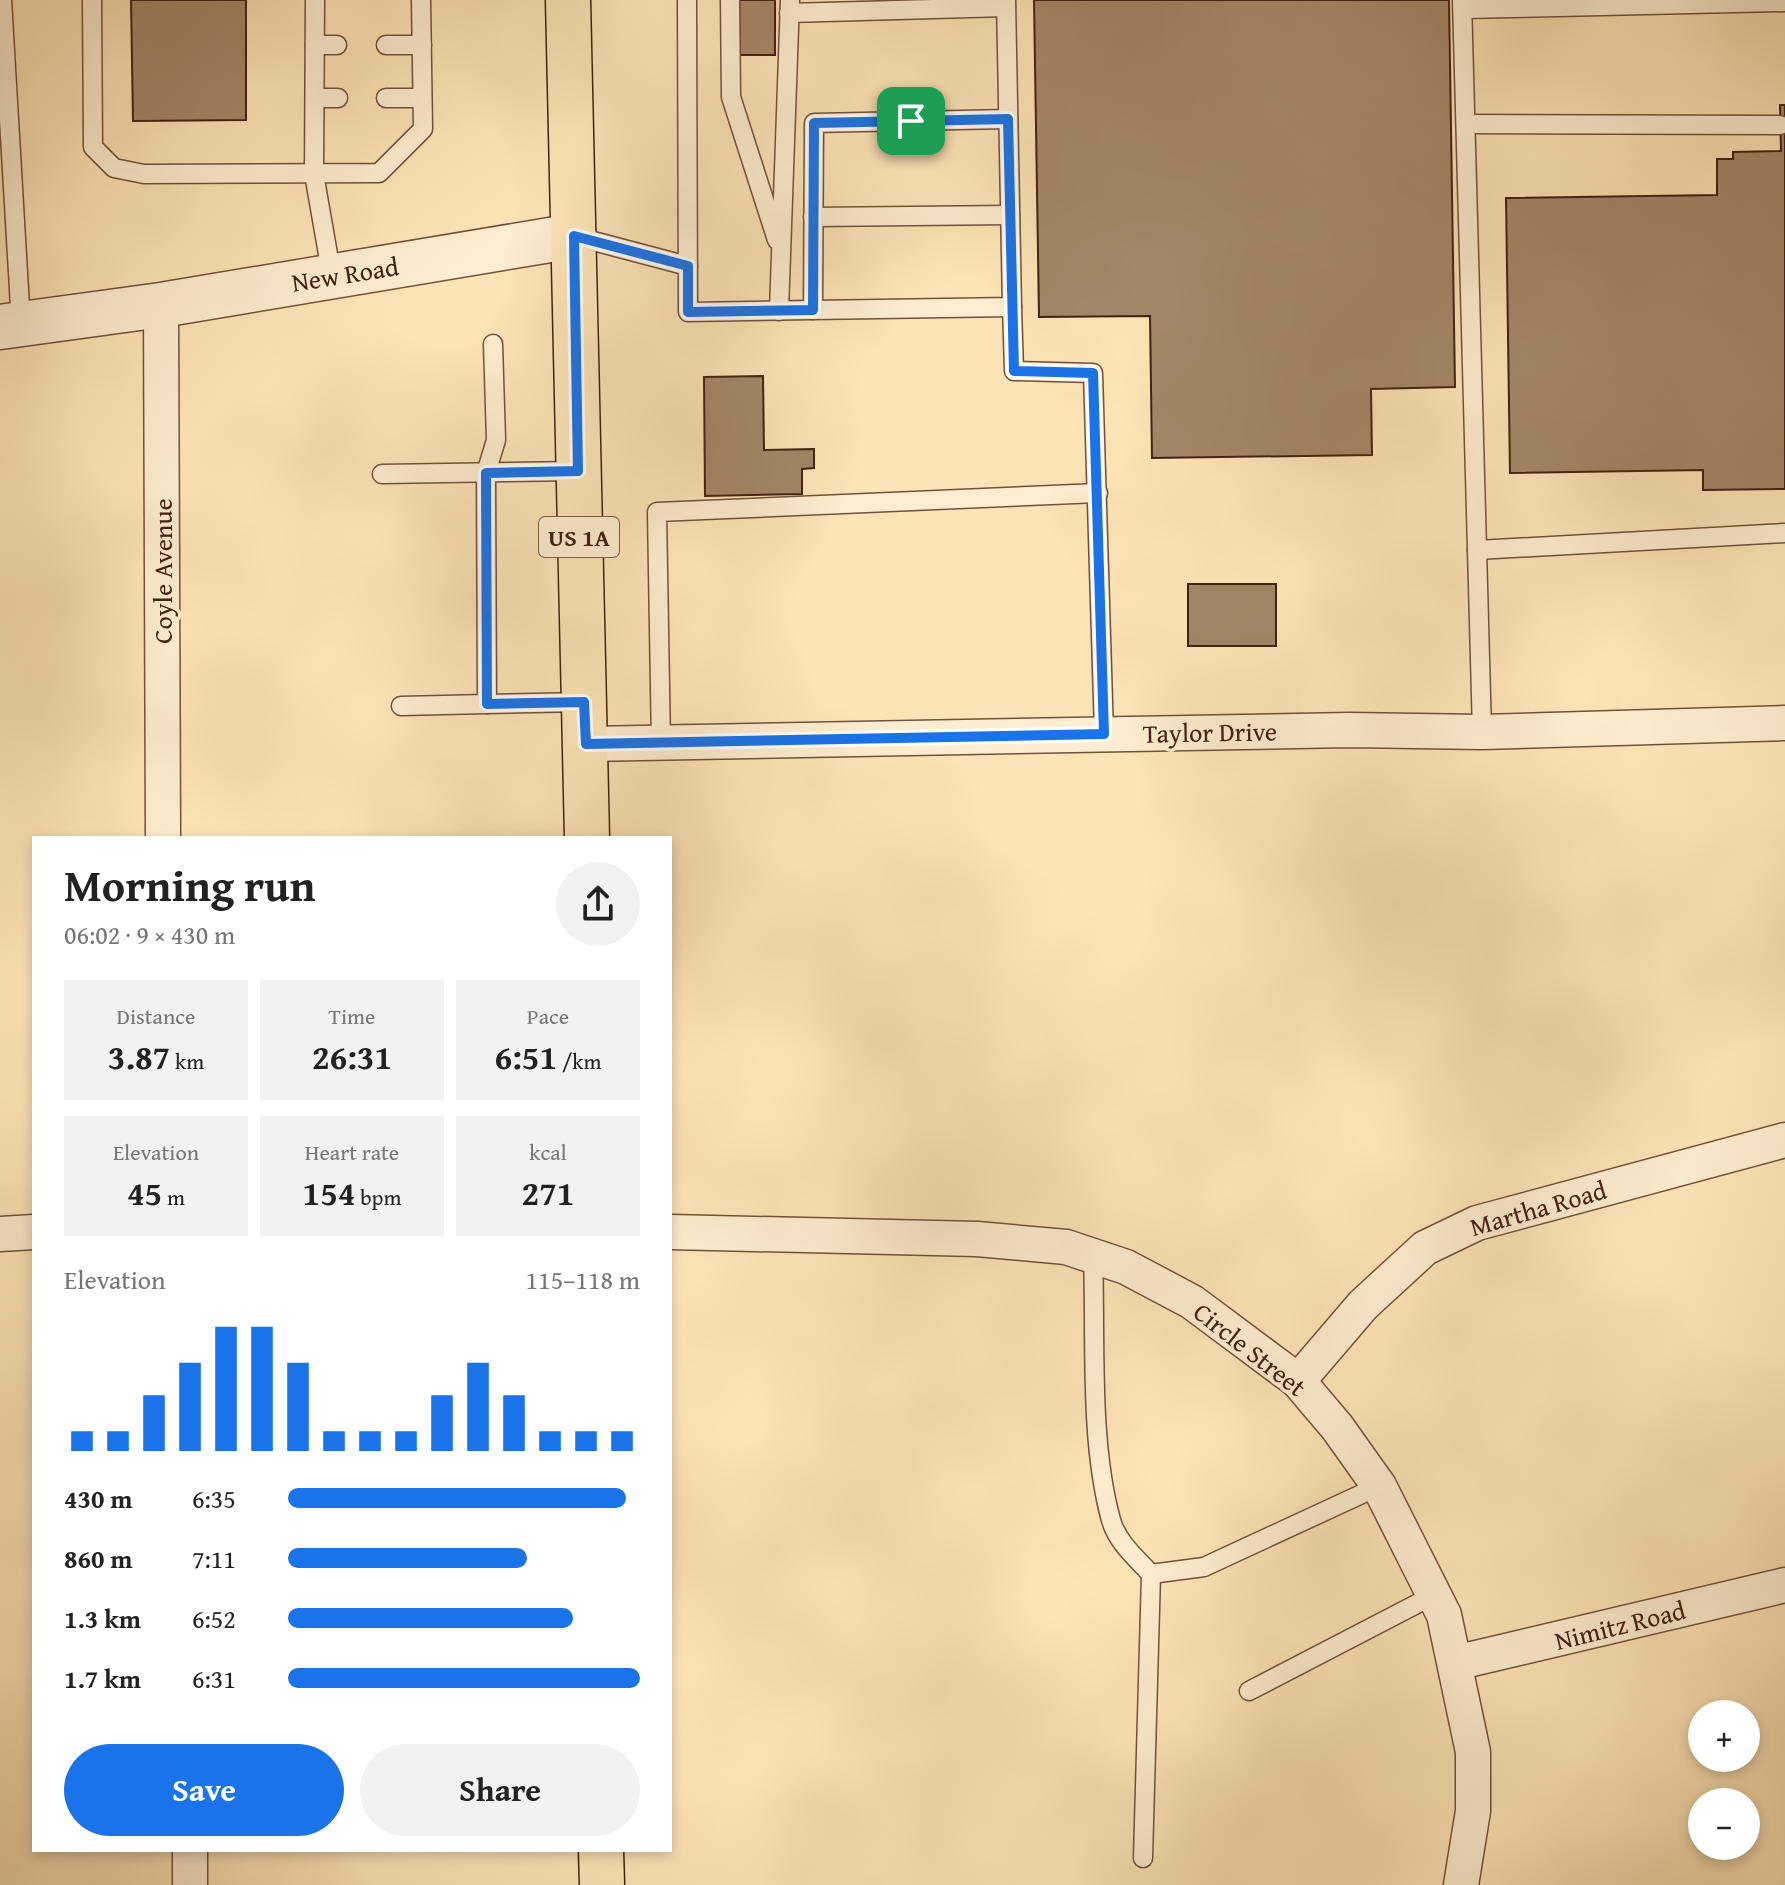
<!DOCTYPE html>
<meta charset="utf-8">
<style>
:root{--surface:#fff;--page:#f2f2f2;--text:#222;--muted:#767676;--accent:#1a73e8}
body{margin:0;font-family:"Gentium Book Plus",serif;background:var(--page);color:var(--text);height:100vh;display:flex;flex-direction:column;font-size:30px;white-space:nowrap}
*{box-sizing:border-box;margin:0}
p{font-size:26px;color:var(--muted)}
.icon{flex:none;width:44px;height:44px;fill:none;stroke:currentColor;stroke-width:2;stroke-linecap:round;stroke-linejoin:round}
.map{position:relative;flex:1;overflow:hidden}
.panel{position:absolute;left:32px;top:836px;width:640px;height:1016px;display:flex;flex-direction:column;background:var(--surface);border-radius:0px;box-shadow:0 4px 12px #0003}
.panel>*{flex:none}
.tools{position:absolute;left:1688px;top:1700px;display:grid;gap:16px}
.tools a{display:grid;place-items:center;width:72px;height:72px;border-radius:50%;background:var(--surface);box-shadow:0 4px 12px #0003;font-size:40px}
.pin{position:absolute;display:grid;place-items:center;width:68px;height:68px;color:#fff;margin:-34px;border-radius:16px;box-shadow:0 4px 12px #0006}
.round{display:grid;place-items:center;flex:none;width:84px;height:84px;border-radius:42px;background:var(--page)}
.head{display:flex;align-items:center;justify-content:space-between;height:136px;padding:0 32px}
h1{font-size:44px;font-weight:700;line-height:60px}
.stats{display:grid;grid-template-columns:repeat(3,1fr);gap:12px;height:136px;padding:8px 32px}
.stats div{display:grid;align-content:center;border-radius:0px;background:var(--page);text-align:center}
.stats b{font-size:34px;font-weight:700}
.stats small{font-size:22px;font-weight:400}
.stats p{font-size:22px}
.chart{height:224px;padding:16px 32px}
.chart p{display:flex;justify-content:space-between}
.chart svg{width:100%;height:144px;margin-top:8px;stroke:var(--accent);stroke-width:6}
.action{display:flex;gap:16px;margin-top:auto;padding:16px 32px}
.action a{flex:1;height:92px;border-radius:48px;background:var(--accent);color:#fff;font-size:32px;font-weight:700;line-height:92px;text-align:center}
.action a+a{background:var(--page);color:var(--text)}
ul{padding:0 32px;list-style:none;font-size:26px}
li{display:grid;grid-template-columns:128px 96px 1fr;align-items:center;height:60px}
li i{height:20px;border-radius:10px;background:var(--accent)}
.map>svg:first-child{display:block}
.building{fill:#a48668;stroke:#432013;stroke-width:2}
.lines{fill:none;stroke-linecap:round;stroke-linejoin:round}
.service-casing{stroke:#72513c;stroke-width:21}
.minor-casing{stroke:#72513c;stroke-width:37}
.tertiary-casing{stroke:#72513c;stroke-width:47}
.primary-casing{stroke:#432013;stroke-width:47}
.service{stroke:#feedd0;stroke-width:18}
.minor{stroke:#feedd0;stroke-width:34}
.tertiary{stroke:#feedd0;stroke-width:44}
.primary{stroke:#fde4b7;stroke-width:44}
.route-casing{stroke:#fff;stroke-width:16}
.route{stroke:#1a73e8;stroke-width:10}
.labels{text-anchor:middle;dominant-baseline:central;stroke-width:7;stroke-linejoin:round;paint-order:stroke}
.shield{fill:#feedd0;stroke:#7b5e4c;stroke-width:2}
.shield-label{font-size:24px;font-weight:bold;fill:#432013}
.street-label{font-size:26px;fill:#432013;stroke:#feedd0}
</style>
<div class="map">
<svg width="1785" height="1885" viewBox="0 0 1785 1885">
<rect width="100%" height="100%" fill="#fde4b7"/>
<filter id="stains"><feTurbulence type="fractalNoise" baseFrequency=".0025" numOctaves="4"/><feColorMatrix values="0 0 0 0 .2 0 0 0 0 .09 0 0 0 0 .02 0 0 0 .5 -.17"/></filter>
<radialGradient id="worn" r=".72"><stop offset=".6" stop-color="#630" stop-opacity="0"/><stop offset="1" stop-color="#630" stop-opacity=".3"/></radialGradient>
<!-- building -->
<g class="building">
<polygon points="131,0 246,0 246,120 133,121"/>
<polygon points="739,0 775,0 775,55 740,55"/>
<polygon points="1034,0 1449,0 1455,387 1371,389 1372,455 1152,458 1150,316 1039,317"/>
<polygon points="1780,105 1785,105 1785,489 1703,490 1703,470 1510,473 1506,198 1717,195 1717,159 1733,159 1733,152 1781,151"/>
<polygon points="763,376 764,450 814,449 814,468 802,469 802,494 705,496 704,377"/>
<rect x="1188" y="584" width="88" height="62"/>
</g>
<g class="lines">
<!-- service casing -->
<g class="service-casing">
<g id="service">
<polyline points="2,0 21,324"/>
<polyline points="92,0 93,147 114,168 144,174 379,173 423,129 421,0"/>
<polyline points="315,0 314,174 332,277"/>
<polyline points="687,0 688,312 1012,307 1006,0"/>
<polyline points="730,0 731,97 777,240"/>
<polyline points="1462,0 1482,732"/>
<polyline points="1463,9 1785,2"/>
<polyline points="789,13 1006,7"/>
<polyline points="315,45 337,45"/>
<polyline points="386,45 422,45"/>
<polyline points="315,98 338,98"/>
<polyline points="386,98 422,98"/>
<polyline points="1466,124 1780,125"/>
<polyline points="813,217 1010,215"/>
<polyline points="574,236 688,266"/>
<polyline points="1012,307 1014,371 1093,373 1104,734"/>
<polyline points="813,310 814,123 1008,119"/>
<polyline points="779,311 790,0"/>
<polyline points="493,344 496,440 486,473 487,704 584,702"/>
<polyline points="382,474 578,471"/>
<polyline points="1477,550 1785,533"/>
<polyline points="401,706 487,704"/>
<polyline points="661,746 657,512 1098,493"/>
<path d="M1093,1256C1096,1339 1089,1440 1111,1520C1117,1542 1137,1559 1151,1574L1204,1567L1379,1486"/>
<polyline points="1249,1691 1434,1595"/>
<polyline points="1143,1858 1151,1574"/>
</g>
</g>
<!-- minor casing -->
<g class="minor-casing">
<g id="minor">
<polyline points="161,305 163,838"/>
<polyline points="586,744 1350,730 1482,732 1785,723"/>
<polyline points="670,1232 977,1239 1066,1247 1126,1267 1192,1302 1298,1381 1337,1427 1379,1486 1444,1615 1473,1752 1473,1811 1461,1885"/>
<polyline points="0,1234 34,1232"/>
<polyline points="1298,1381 1363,1305 1425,1248 1477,1223 1785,1140"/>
<polyline points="1455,1663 1785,1585"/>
<polyline points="190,1850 190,1885"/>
</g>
</g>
<!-- tertiary casing -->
<g class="tertiary-casing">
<polyline id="tertiary" points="0,327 161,305 574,236"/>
</g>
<!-- primary casing -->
<g class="primary-casing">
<g id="primary">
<polyline points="568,0 587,838"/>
<polyline points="601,1850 602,1885"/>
</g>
</g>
<!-- service -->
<use href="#service" class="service"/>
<!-- minor -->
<use href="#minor" class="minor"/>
<!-- tertiary -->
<use href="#tertiary" class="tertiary"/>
<!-- primary -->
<use href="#primary" class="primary"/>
</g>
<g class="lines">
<!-- route casing -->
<g class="route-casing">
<polygon id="route" points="1008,119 1014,371 1093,373 1104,734 586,744 584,702 487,704 486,473 578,471 574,236 688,266 688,312 813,310 814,123"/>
</g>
<!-- route -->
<use href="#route" class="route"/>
</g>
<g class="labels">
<!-- shield labels -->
<rect class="shield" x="539" y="517" width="80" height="40" rx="6"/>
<g class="shield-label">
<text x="579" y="537">US 1A</text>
</g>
<!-- street labels -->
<g class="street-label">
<text transform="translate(345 274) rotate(-9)">New Road</text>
<text transform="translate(162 571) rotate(-90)">Coyle Avenue</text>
<text transform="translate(1210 732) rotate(-1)">Taylor Drive</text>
<text transform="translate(1538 1208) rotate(-16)">Martha Road</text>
<text transform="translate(1250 1349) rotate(38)">Circle Street</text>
<text transform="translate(1620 1625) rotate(-14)">Nimitz Road</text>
</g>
</g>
<rect width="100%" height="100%" filter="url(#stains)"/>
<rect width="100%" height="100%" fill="url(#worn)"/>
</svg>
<div class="tools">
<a>+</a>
<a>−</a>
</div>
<div class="pin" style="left:911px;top:121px;background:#1e9e55"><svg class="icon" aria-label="arrive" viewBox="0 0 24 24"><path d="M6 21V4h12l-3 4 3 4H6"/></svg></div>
<section class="panel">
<div class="head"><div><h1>Morning run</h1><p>06:02 · 9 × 430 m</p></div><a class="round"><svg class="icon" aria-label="share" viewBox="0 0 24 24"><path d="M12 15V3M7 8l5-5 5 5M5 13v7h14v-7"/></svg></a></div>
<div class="stats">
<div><p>Distance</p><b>3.87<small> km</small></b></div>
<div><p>Time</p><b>26:31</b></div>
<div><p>Pace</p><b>6:51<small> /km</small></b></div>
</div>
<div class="stats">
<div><p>Elevation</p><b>45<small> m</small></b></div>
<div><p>Heart rate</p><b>154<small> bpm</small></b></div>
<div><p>kcal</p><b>271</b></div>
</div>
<div class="chart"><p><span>Elevation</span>115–118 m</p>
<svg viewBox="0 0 160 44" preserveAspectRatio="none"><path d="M5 44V38M15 44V38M25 44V27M35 44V17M45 44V6M55 44V6M65 44V17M75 44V38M85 44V38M95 44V38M105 44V27M115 44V17M125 44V27M135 44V38M145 44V38M155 44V38"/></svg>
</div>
<ul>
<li><b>430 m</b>6:35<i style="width:96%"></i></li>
<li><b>860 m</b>7:11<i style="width:68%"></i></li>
<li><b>1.3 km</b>6:52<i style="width:81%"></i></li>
<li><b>1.7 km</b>6:31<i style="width:100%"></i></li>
</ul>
<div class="action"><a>Save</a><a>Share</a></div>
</section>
</div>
